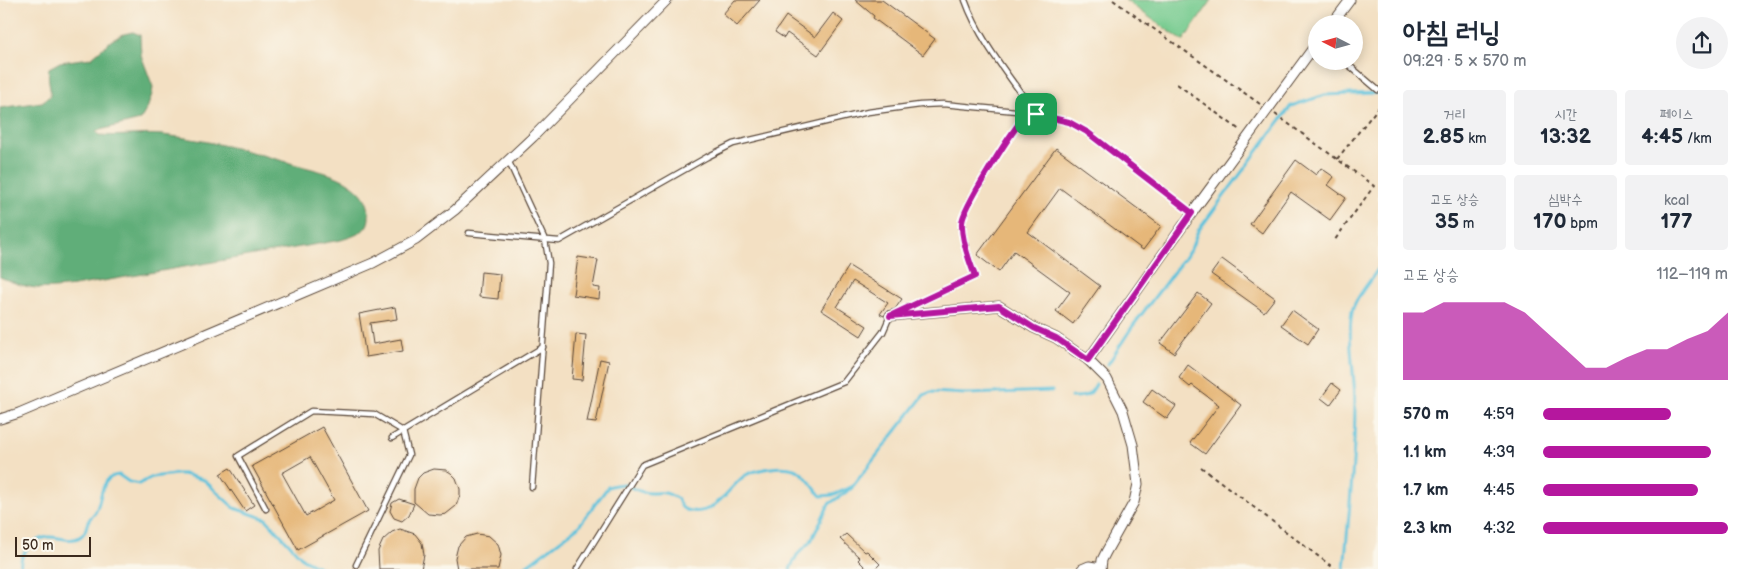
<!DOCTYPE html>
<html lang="ko">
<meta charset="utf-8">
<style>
:root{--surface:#fff;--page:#f2f2f3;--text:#1f2937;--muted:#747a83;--accent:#b5179e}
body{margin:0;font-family:"Balsamiq Sans","Poor Story",sans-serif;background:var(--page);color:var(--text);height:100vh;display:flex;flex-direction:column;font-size:19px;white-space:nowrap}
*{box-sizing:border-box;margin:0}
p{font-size:16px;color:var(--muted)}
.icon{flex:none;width:28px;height:28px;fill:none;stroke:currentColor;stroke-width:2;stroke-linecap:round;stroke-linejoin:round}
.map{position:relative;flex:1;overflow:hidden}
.details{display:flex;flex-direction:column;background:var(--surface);width:375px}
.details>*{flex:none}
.needle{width:32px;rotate:276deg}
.fabs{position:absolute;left:1308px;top:15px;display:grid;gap:10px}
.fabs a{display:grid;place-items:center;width:55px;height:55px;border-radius:50%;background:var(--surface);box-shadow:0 2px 12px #0003;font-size:25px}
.scale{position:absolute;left:15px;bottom:12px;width:76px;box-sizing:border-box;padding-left:5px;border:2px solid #3b2a1e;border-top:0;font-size:14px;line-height:18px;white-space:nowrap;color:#3b2a1e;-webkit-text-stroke:4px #fbf7ec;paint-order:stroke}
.pin{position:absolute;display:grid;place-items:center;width:42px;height:42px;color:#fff;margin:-21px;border-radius:10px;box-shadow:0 2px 8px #0006}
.round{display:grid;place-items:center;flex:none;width:52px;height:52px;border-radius:26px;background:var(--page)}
.head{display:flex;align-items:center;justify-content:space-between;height:85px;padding:0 25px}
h1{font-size:28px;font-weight:700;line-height:38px}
.stats{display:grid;grid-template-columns:repeat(3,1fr);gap:8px;height:85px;padding:5px 25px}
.stats div{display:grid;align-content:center;border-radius:5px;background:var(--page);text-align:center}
.stats b{font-size:21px;font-weight:700}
.stats small{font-size:14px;font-weight:400}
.stats p{font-size:14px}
.chart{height:140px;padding:10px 25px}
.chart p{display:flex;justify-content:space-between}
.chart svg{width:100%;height:90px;margin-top:5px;fill:var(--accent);opacity:.7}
ul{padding:0 25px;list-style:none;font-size:16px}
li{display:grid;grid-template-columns:80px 60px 1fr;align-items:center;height:38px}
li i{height:12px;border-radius:6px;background:var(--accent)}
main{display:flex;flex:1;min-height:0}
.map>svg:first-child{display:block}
.green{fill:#75ca8e;stroke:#587a56}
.forest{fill:#60ae79;stroke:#4e6c4c}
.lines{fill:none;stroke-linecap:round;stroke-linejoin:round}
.stream{stroke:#5ec2dc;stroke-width:3}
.building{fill:#e6b779;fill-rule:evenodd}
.lane-casing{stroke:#574537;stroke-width:7}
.street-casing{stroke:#574537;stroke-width:11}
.path{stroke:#574537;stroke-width:2;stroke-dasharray:4 4;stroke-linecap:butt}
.lane{stroke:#fff;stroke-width:4.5}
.street{stroke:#fff;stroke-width:9}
.route-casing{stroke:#fff;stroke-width:10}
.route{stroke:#b5179e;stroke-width:6}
</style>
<main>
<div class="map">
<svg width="1378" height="569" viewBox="0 0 1378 569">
<rect width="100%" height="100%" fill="#fbf7ec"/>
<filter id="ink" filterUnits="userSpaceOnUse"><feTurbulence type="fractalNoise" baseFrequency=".02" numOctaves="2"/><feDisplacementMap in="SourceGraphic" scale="10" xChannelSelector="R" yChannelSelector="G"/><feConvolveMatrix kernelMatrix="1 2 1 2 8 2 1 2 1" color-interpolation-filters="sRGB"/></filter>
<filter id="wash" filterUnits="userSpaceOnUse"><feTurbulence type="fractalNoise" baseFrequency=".0096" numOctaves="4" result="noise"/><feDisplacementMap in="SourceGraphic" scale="20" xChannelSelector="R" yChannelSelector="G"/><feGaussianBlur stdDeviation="1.12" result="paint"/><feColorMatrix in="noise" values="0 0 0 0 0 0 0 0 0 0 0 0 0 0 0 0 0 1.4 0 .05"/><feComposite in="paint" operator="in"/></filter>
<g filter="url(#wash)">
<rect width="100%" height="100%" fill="#f3e0c3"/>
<!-- green -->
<polygon class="green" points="1125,0 1212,0 1183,41"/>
<!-- forest -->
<path class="forest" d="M133,32L140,35L141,55L153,87L152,94L147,109L140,120L100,130L96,132L99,135C120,137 142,133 163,135C209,140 253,152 297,165C318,171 343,175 359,191C366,198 369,206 369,215C370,232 354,236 341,240L74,286C41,290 30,290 0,277V108L42,102L50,96C51,85 47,81 49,68L60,62L91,58L112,40L124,34Z"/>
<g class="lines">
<!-- stream -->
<g class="stream">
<polyline points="1108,364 1132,327 1191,249 1198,231 1291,106 1325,95 1378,93"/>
<path d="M1071,397C1084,397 1090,397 1096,384"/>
<path d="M21,569C18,554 33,539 48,537C59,536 71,544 81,536C88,531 85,525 89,520C91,516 94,515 96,511C102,499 100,476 119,475L129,482L139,484L152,477L176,474H183L204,480L234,508L266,519L303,559L323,569"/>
<path d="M522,569L578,527L608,487C630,480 625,488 643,492C659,496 659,487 678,499C680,507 683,510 691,511C715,515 727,490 743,477C753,469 782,465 794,469C806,473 813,488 821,496L833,495L853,486L924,395L931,392L966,394L1052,391"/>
<polyline points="790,569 797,555 811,541 829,504 852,488"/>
<path d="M1344,569C1349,514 1355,458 1355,402C1355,375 1346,333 1353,308C1357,296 1371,280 1378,269"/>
</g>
</g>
<g id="blocks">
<!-- building -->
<g class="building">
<polygon points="735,0 760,0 737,26 723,14"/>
<polygon points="855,0 882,0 935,39 923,55 873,18 874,16"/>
<polygon points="833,13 843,21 818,55 787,33 784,38 775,32 786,16 815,37"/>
<polygon points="1056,148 1161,226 1143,250 1060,188 1028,232 1100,286 1073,324 1056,311 1070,292 1014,251 999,272 977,255"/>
<polygon points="1296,160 1316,175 1321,168 1334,177 1328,185 1346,198 1330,220 1291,192 1262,233 1250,224"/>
<polygon points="578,257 598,260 593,287 600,288 599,299 573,295"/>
<polygon points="1222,259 1275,298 1264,312 1211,274"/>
<polygon points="849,266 902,299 895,309 887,311 884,316 880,314 888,303 853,281 837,307 867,326 861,336 821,310"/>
<polygon points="481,272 500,274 498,299 479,297"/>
<polygon points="1198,293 1211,303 1174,353 1160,343"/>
<polygon points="395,307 397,319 370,323 373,344 401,339 403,351 366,357 359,314"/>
<polygon points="1292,310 1318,329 1308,344 1281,325"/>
<polygon points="576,334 586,335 582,380 572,379"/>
<polygon points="600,359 609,361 596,423 587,422"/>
<polygon points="1188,365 1241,405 1205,454 1190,443 1219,405 1192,385 1190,387 1179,378"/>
<polygon points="1332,383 1341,390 1330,405 1321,398"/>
<polygon points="1152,389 1176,406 1167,419 1143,402"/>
<path d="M322,427L368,511L298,550L252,466ZM310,457L334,500L306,516L282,473Z"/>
<polygon points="230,468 254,505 245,511 220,474"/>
<polygon points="434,469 446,470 451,473 456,478 460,489 460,495 456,506 446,514 440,515 428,514 414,502 414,489 418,478 423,473"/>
<polygon points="399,499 414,504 409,515 402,521 394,518 390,511 392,503"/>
<polygon points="400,529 415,534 422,543 424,555 421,569 379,569 378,551 383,540 392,532"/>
<polygon points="477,534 489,536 498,544 501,555 498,569 457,569 455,558 458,546 466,537"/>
<polygon points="846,534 865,552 867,551 880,564 875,569 867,569 858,560 860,558 840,539"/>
</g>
</g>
</g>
<g filter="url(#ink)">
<use href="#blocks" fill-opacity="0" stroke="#574537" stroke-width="1"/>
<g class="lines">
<!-- lane casing -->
<g class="lane-casing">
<g id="lane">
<polyline points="1344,61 1378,90"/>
<polyline points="508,160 545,240 549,263 532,487"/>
<polyline points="469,233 559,241 707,157 733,144 868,112 920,105 943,104 1027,112 1069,122 1087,132 1192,213"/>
<path d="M897,313L975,276C970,262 961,237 962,223C962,209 1011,133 1022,120C1026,116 1031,115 1036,114C1011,78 980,42 965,0"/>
<polyline points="392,438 543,347"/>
<polyline points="266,509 238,456 311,411 374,414 403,431 409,455 356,565"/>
<polyline points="577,569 642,465 844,382 883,332 890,316"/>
</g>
</g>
<!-- street casing -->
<g class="street-casing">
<g id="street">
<polyline points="1332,24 1350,0"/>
<polyline points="890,316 999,306 1034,328 1056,338 1088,360 1107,379 1123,411 1133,445 1138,484 1134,502 1106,552 1102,560 1101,569"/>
<polyline points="1088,360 1192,213 1316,44"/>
<polyline points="0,419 19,413 373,263 416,240 455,210 533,137 667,0"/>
<polyline points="1082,569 1089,566 1101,568"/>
</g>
</g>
<!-- path -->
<g class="path">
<polyline points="1113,0 1260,104"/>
<polyline points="1177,84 1241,131"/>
<polyline points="1275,114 1374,186 1334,241"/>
<polyline points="1337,159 1378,108"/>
<polyline points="1201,467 1335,569"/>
</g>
<!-- lane -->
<use href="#lane" class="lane"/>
<!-- street -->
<use href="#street" class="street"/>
</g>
</g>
<g class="lines" filter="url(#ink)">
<!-- route casing -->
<g class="route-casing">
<path id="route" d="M1036,114L1069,122L1087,132L1192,213L1088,360L1056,338L1034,328L999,306L890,316L975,276C970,263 961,237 962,223C962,209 1011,133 1022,120C1026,116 1031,115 1036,114Z"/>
</g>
<!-- route -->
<use href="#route" class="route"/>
</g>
</svg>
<div class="fabs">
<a><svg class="needle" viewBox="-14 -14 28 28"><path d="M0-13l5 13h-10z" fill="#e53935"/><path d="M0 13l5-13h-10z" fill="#747a83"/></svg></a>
</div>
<div class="scale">50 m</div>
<div class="pin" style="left:1036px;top:114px;background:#1e9e55"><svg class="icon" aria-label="arrive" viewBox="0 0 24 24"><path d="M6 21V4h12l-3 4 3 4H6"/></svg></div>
</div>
<section class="details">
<div class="head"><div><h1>아침 러닝</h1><p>09:29 · 5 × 570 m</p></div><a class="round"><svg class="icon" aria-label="share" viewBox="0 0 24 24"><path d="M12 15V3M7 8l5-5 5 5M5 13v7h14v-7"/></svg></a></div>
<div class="stats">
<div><p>거리</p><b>2.85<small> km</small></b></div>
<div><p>시간</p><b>13:32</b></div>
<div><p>페이스</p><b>4:45<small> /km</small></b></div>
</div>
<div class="stats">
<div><p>고도 상승</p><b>35<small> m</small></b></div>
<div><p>심박수</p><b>170<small> bpm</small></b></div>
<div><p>kcal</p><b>177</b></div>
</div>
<div class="chart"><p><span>고도 상승</span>112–119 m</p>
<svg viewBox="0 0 160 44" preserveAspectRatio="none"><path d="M0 44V11L10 11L20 6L30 6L40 6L50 6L60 11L70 20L80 29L90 38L100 38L110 33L120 29L130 29L140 24L150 20L160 11V44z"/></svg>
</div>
<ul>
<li><b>570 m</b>4:59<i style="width:69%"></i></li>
<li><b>1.1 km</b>4:39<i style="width:91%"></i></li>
<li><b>1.7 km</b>4:45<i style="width:84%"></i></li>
<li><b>2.3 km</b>4:32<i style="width:100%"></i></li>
</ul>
</section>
</main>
